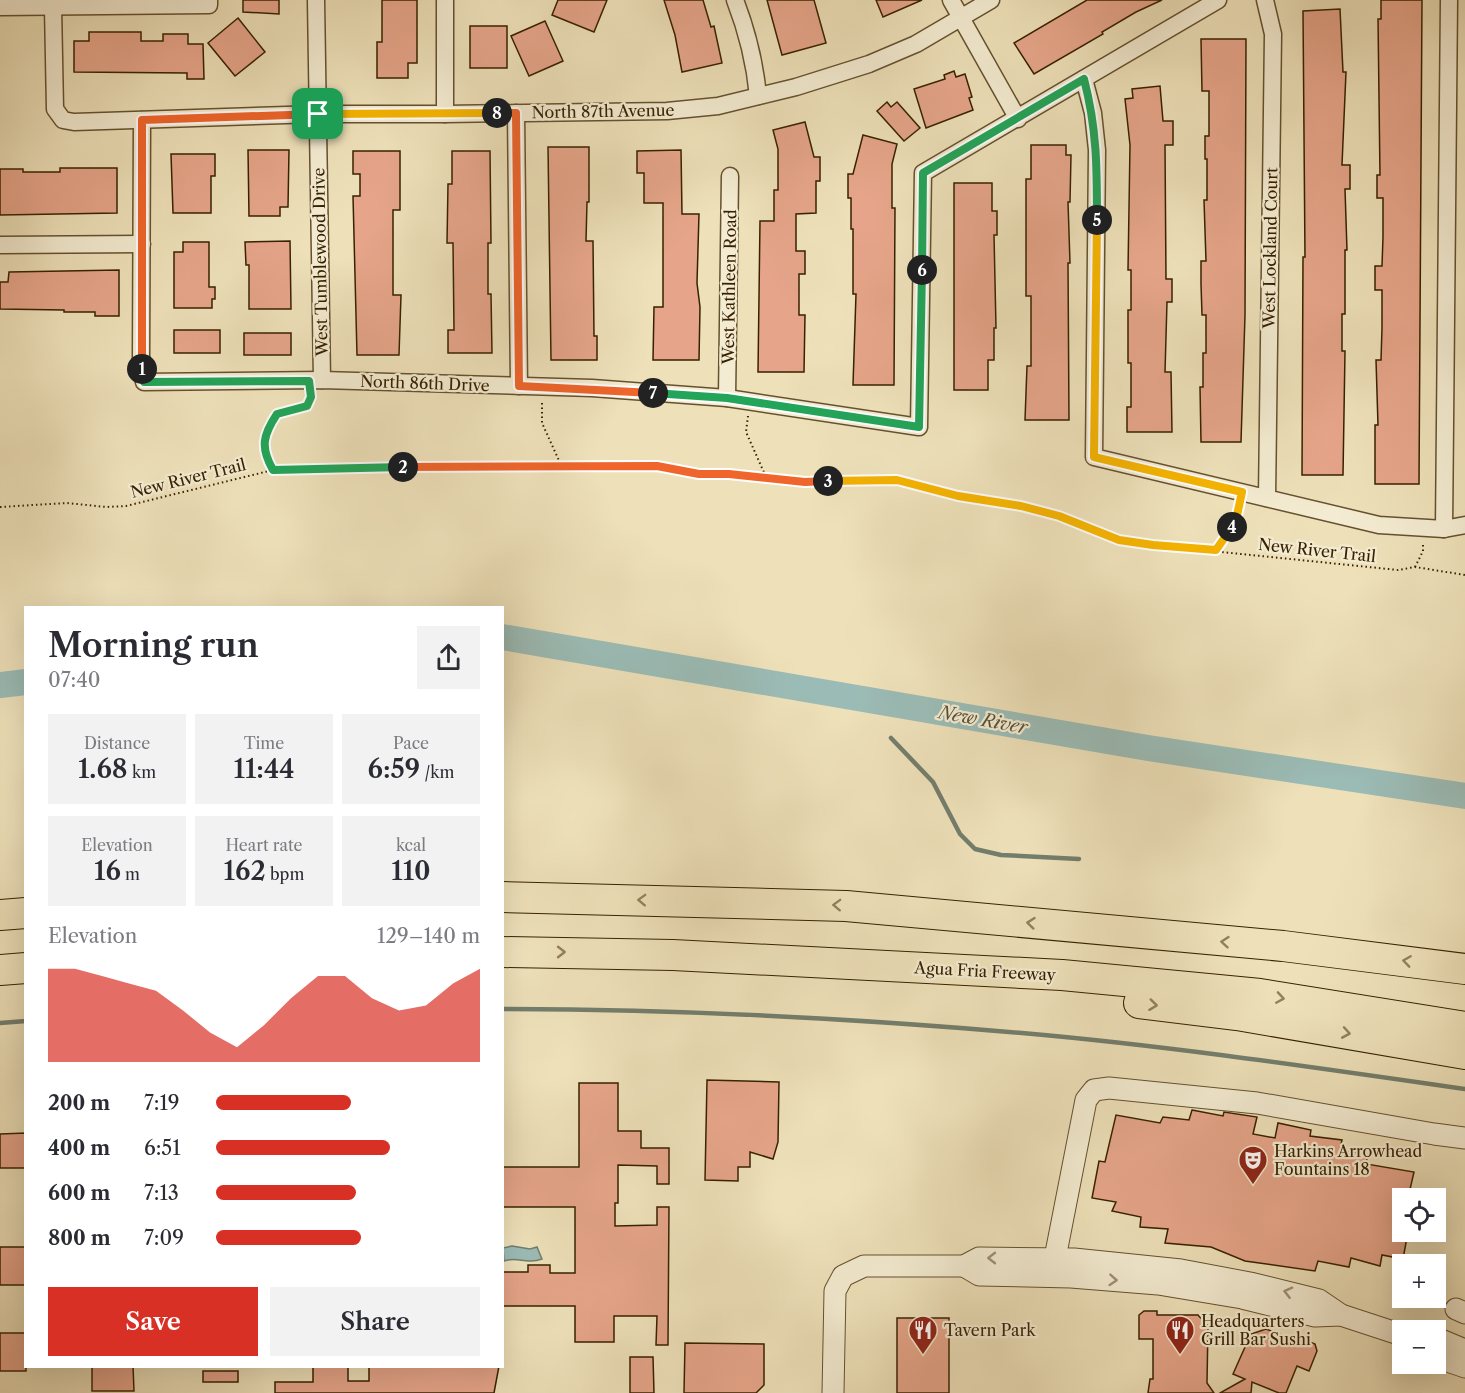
<!DOCTYPE html>
<meta charset="utf-8">
<style>
:root{--surface:#fff;--page:#f2f2f3;--text:#2b2b33;--muted:#7c7c81;--accent:#d93025}
body{margin:0;font-family:"Libre Caslon Text",serif;background:var(--page);color:var(--text);height:100vh;display:flex;flex-direction:column;font-size:22px;white-space:nowrap}
*{box-sizing:border-box;margin:0}
p{font-size:20px;color:var(--muted)}
.icon{flex:none;width:33px;height:33px;fill:none;stroke:currentColor;stroke-width:2;stroke-linecap:round;stroke-linejoin:round}
.map{position:relative;flex:1;overflow:hidden}
.details{position:absolute;left:24px;top:606px;width:480px;height:762px;display:flex;flex-direction:column;background:var(--surface);border-radius:0px;box-shadow:0 6px 24px #0002}
.details>*{flex:none}
.tools{position:absolute;left:1392px;top:1188px;display:grid;gap:12px}
.tools a{display:grid;place-items:center;width:54px;height:54px;border-radius:0px;background:var(--surface);box-shadow:0 6px 24px #0002;font-size:30px}
.pin{position:absolute;display:grid;place-items:center;width:51px;height:51px;color:#fff;margin:-26px;border-radius:12px;box-shadow:0 3px 9px #0006}
.km{position:absolute;width:30px;height:30px;margin:-15px;border-radius:50%;background:#222;color:#fff;font-size:16px;line-height:30px;text-align:center}
.round{display:grid;place-items:center;flex:none;width:63px;height:63px;border-radius:0px;background:var(--page)}
.headline{display:flex;align-items:center;justify-content:space-between;height:102px;padding:0 24px}
h1{font-size:33px;font-weight:600;line-height:45px}
.stats{display:grid;grid-template-columns:repeat(3,1fr);gap:9px;height:102px;padding:6px 24px}
.stats div{display:grid;align-content:center;border-radius:0px;background:var(--page);text-align:center}
.stats b{font-size:26px;font-weight:600}
.stats small{font-size:16px;font-weight:400}
.stats p{font-size:16px}
.chart{height:168px;padding:12px 24px}
.chart p{display:flex;justify-content:space-between}
.chart svg{width:100%;height:108px;margin-top:6px;fill:var(--accent);opacity:.7}
.button{display:flex;gap:12px;margin-top:auto;padding:12px 24px}
.button a{flex:1;height:69px;border-radius:0px;background:var(--accent);color:#fff;font-size:24px;font-weight:600;line-height:69px;text-align:center}
.button a+a{background:var(--page);color:var(--text)}
ul{padding:0 24px;list-style:none;font-size:20px}
li{display:grid;grid-template-columns:96px 72px 1fr;align-items:center;height:45px}
li i{height:15px;border-radius:8px;background:var(--accent)}
.map>svg:first-child{display:block}
.water{fill:#9bbcb6;stroke:#737e6d;stroke-width:1.5}
.lines{fill:none;stroke-linecap:round;stroke-linejoin:round}
.stream{stroke:#737e6d;stroke-width:4.5}
.river{stroke:#9bbcb6;stroke-width:26}
.building{fill:#e6a58a;stroke:#372100;stroke-width:1.5}
.minor-casing{stroke:#65512e;stroke-width:19}
.tertiary-casing{stroke:#65512e;stroke-width:23}
.motorway-casing{stroke:#372100;stroke-width:32}
.path{stroke:#372100;stroke-width:2;stroke-dasharray:1.5 3;stroke-linecap:butt}
.minor{stroke:#f4ecd2;stroke-width:16}
.tertiary{stroke:#f4ecd2;stroke-width:21}
.motorway{stroke:#eee1ba;stroke-width:30}
.oneway{stroke:#92815d}
.oneway2{stroke:#9f9174}
.split-1-casing{stroke:#fff;stroke-width:12}
.split-2-casing{stroke:#fff;stroke-width:12}
.split-3-casing{stroke:#fff;stroke-width:12}
.split-4-casing{stroke:#fff;stroke-width:12}
.split-5-casing{stroke:#fff;stroke-width:12}
.split-6-casing{stroke:#fff;stroke-width:12}
.split-7-casing{stroke:#fff;stroke-width:12}
.split-8-casing{stroke:#fff;stroke-width:12}
.split-9-casing{stroke:#fff;stroke-width:12}
.split-1{stroke:#f0652b;stroke-width:8}
.split-2{stroke:#22a559;stroke-width:8}
.split-3{stroke:#f0652b;stroke-width:8}
.split-4{stroke:#f5b400;stroke-width:8}
.split-5{stroke:#f5b400;stroke-width:8}
.split-6{stroke:#22a559;stroke-width:8}
.split-7{stroke:#22a559;stroke-width:8}
.split-8{stroke:#f0652b;stroke-width:8}
.split-9{stroke:#f5b400;stroke-width:8}
.labels{text-anchor:middle;dominant-baseline:central;stroke-width:4.5;stroke-linejoin:round;paint-order:stroke}
.street-label{font-size:16px;fill:#372100;stroke:#f4ecd2}
.poi-label{font-size:16px;fill:#372100;stroke:#f4ecd2;text-anchor:start}
.water-label{font-size:18px;font-style:italic;fill:#555037;stroke:#f4ecd2}
</style>
<div class="map">
<svg width="1465" height="1393" viewBox="0 0 1465 1393">
<rect width="100%" height="100%" fill="#eee1ba"/>
<filter id="stains"><feTurbulence type="fractalNoise" baseFrequency=".00333" numOctaves="4"/><feColorMatrix values="0 0 0 0 .2 0 0 0 0 .09 0 0 0 0 .02 0 0 0 .5 -.17"/></filter>
<radialGradient id="worn" r=".72"><stop offset=".6" stop-color="#630" stop-opacity="0"/><stop offset="1" stop-color="#630" stop-opacity=".3"/></radialGradient>
<!-- water -->
<path class="water" d="M512,1246L530,1249L537,1247L542,1259C527,1265 517,1256 504,1261L503,1248Z"/>
<g class="lines">
<!-- stream -->
<g class="stream">
<polyline points="891,738 933,782 960,834 975,849 1001,855 1079,859"/>
<path d="M502,1009C676,1009 849,1018 1022,1033C1170,1046 1318,1068 1465,1089"/>
<polyline points="0,1023 26,1021"/>
</g>
<!-- river -->
<g class="river">
<polyline points="502,637 1148,748 1465,796"/>
<polyline points="0,685 26,682"/>
</g>
</g>
<!-- building -->
<g class="building">
<polygon points="243,0 279,0 279,14 243,12"/>
<polygon points="382,0 417,0 417,63 408,63 408,78 377,78 377,42 382,42"/>
<polygon points="558,0 607,0 594,32 552,15"/>
<polygon points="664,0 703,0 711,27 714,26 722,63 682,72 675,35"/>
<polygon points="767,0 814,0 826,43 782,55"/>
<polygon points="876,0 922,0 883,17"/>
<polygon points="1087,0 1162,0 1136,12 1102,32 1103,34 1034,74 1014,43"/>
<polygon points="1381,0 1422,0 1419,484 1375,484 1375,425 1378,425 1376,360 1381,360 1382,328 1382,290 1375,290 1375,266 1382,266 1383,237 1383,198 1377,198 1377,175 1380,175 1378,19 1381,19"/>
<polygon points="1340,9 1343,72 1346,72 1342,165 1350,165 1350,189 1345,189 1347,250 1345,250 1345,314 1342,314 1342,351 1345,351 1343,475 1302,475 1303,257 1305,257 1303,11"/>
<polygon points="238,18 265,52 235,76 208,43"/>
<polygon points="545,21 563,61 529,76 511,36"/>
<rect x="470" y="26" width="37" height="42"/>
<polygon points="89,32 141,32 141,41 163,41 163,34 188,34 188,44 203,44 204,79 187,79 187,73 74,72 74,41 89,41"/>
<polygon points="1201,39 1246,39 1245,315 1241,442 1201,442 1200,387 1203,387 1203,353 1206,353 1206,315 1202,315 1201,284 1201,261 1206,261 1204,200 1207,200 1207,159 1205,159 1205,136 1209,136 1209,91 1202,91"/>
<polygon points="954,71 956,77 965,74 972,97 969,98 973,110 926,128 914,89 945,79 944,75"/>
<polygon points="1160,86 1163,121 1173,121 1173,145 1165,145 1166,279 1172,279 1172,302 1167,302 1165,372 1171,372 1172,432 1127,432 1127,407 1131,407 1131,363 1128,363 1128,310 1131,310 1131,270 1128,270 1130,145 1125,99 1133,98 1132,89"/>
<polygon points="887,102 891,107 897,102 920,128 904,141 877,111"/>
<polygon points="805,122 814,157 820,157 820,181 816,181 816,213 796,214 796,251 805,251 805,274 799,274 799,315 805,315 804,372 758,372 760,221 774,221 774,190 778,190 778,149 773,130"/>
<polygon points="863,135 897,144 892,164 892,208 895,208 894,385 853,385 856,294 853,294 853,229 851,229 851,198 848,198 848,174 853,174"/>
<polygon points="1031,145 1066,145 1066,155 1071,155 1070,202 1068,202 1070,263 1068,263 1069,420 1025,420 1027,366 1031,366 1031,296 1026,296 1026,179 1031,179"/>
<polygon points="548,147 589,147 589,202 587,202 586,241 593,241 594,336 597,336 597,360 551,360"/>
<polygon points="248,150 289,150 288,207 280,207 280,216 249,216"/>
<polygon points="681,150 682,214 699,214 697,283 700,307 699,360 653,360 654,307 663,307 663,203 644,203 644,173 637,173 637,151"/>
<polygon points="353,151 400,151 400,210 393,210 393,295 401,295 399,355 357,355 353,196 360,196 360,174 353,174"/>
<polygon points="452,151 490,151 491,243 488,243 488,294 491,294 492,353 448,353 448,330 454,330 453,243 447,243 448,184 452,184"/>
<polygon points="171,154 215,154 215,176 211,176 211,213 173,213"/>
<polygon points="60,168 117,168 117,213 0,215 0,169 23,169 23,172 60,172"/>
<polygon points="954,183 992,183 992,211 997,211 997,235 994,235 996,328 994,328 994,360 988,360 988,390 954,390"/>
<polygon points="290,241 291,309 249,309 249,265 246,265 245,242"/>
<polygon points="183,242 209,242 209,287 215,287 215,299 212,299 212,308 174,308 174,252 183,252"/>
<polygon points="119,270 119,316 95,316 95,312 64,312 64,310 0,309 0,282 8,282 9,272"/>
<rect x="174" y="330" width="46" height="23"/>
<rect x="244" y="333" width="47" height="22"/>
<polygon points="707,1080 779,1082 778,1142 773,1159 750,1152 750,1167 738,1167 738,1181 705,1180"/>
<polygon points="579,1083 618,1083 618,1131 641,1131 641,1148 669,1148 669,1184 657,1184 657,1166 618,1165 618,1203 615,1203 615,1226 657,1225 657,1207 669,1207 668,1345 656,1345 657,1316 614,1316 614,1342 575,1342 575,1306 502,1306 502,1272 528,1272 528,1265 550,1265 550,1273 575,1273 575,1207 502,1207 502,1167 579,1167"/>
<polygon points="1192,1110 1223,1116 1224,1112 1257,1117 1253,1134 1275,1138 1278,1123 1311,1130 1310,1136 1342,1140 1340,1150 1368,1154 1366,1164 1414,1172 1408,1198 1402,1198 1402,1232 1408,1232 1403,1259 1382,1255 1380,1266 1351,1258 1349,1267 1318,1261 1315,1271 1245,1261 1211,1247 1165,1243 1168,1229 1140,1227 1141,1217 1112,1211 1116,1202 1092,1198 1099,1161 1105,1162 1116,1115 1160,1123 1163,1117 1189,1120"/>
<polygon points="26,1133 26,1168 0,1168 0,1134"/>
<rect x="0" y="1247" width="26" height="38"/>
<polygon points="1144,1311 1157,1311 1157,1315 1198,1315 1208,1326 1207,1383 1214,1393 1148,1393 1150,1379 1153,1379 1153,1339 1139,1339 1139,1315"/>
<rect x="897" y="1318" width="52" height="75"/>
<polygon points="1266,1329 1300,1342 1302,1339 1315,1344 1317,1351 1309,1371 1297,1366 1286,1393 1279,1393 1252,1382 1251,1393 1220,1393 1245,1379 1233,1374 1241,1356 1251,1334"/>
<rect x="0" y="1333" width="26" height="38"/>
<polygon points="685,1343 764,1344 764,1385 756,1393 684,1393"/>
<polygon points="630,1357 653,1357 654,1393 630,1393"/>
<polygon points="92,1366 133,1366 134,1391 92,1391"/>
<polygon points="313,1366 348,1366 348,1381 369,1381 369,1366 499,1366 494,1393 275,1393 275,1382 313,1382"/>
<rect x="203" y="1371" width="35" height="11"/>
</g>
<g class="lines">
<!-- minor casing -->
<g class="minor-casing">
<g id="minor">
<polyline points="316,0 322,380"/>
<polyline points="445,0 445,114"/>
<path d="M735,0C747,31 755,64 758,96"/>
<polyline points="951,0 1018,119"/>
<polyline points="1265,0 1273,34 1267,498"/>
<polyline points="0,7 209,5 209,0"/>
<polyline points="53,7 55,109 63,120 74,122 318,114 445,114 667,111 718,106 796,87 869,64 916,44 991,0"/>
<polyline points="1084,79 1093,113 1097,150 1094,457 1379,525 1444,529 1465,525"/>
<polyline points="516,113 519,386"/>
<polyline points="142,120 141,362 144,382 322,380 592,388 727,398 919,427 923,173 1218,0"/>
<polyline points="0,245 142,244"/>
<polyline points="727,398 730,176"/>
<polyline points="1444,529 1449,0"/>
</g>
</g>
<!-- tertiary casing -->
<g class="tertiary-casing">
<g id="tertiary">
<polyline points="964,1266 979,1275 1071,1277 1158,1284 1242,1298 1315,1316 1341,1315"/>
<polyline points="1054,1276 1055,1258 1086,1100 1094,1090 1109,1088 1257,1103 1434,1134 1465,1138"/>
<polyline points="1456,1309 1465,1313"/>
<polyline points="1436,1338 1465,1350"/>
<polyline points="1436,1357 1465,1367"/>
<polyline points="833,1393 835,1291 843,1276 864,1266 964,1266 979,1258 1074,1259 1181,1270 1250,1283 1319,1300 1341,1315 1402,1335"/>
</g>
</g>
<!-- motorway casing -->
<g class="motorway-casing">
<g id="motorway">
<polyline points="502,897 846,906 1283,946 1465,969"/>
<polyline points="0,915 26,913"/>
<polyline points="502,952 673,955 1062,975 1260,994 1465,1027"/>
<polyline points="0,970 26,968"/>
<polyline points="1139,1003 1237,1015 1465,1054"/>
</g>
</g>
<!-- path -->
<g class="path">
<polyline points="542,403 542,423 561,465"/>
<polyline points="748,416 746,432 766,477"/>
<path d="M273,470C260,447 263,434 277,414L307,406L311,397"/>
<polyline points="0,507 67,503 106,507 126,506 273,470 561,465 657,466 699,474 729,474 805,481 897,480 958,496 1021,506 1059,516 1119,540 1153,545 1398,570 1415,567 1465,575"/>
<polyline points="1216,550 1236,520 1238,508"/>
<polyline points="1415,567 1423,551 1423,542"/>
</g>
<!-- minor -->
<use href="#minor" class="minor"/>
<!-- tertiary -->
<use href="#tertiary" class="tertiary"/>
<!-- motorway -->
<use href="#motorway" class="motorway"/>
</g>
<!-- one-way arrows -->
<defs><path id="oneway-chevron" d="M-2-3.5L2.5 0L-2 3.5" fill="none" stroke-width="1.6" stroke-linecap="round" stroke-linejoin="round" transform="scale(1.5)"/></defs>
<g class="oneway">
<use href="#oneway-chevron" transform="translate(642 900) rotate(-178)"/>
<use href="#oneway-chevron" transform="translate(837 905) rotate(-178)"/>
<use href="#oneway-chevron" transform="translate(1031 923) rotate(-174)"/>
<use href="#oneway-chevron" transform="translate(1225 942) rotate(-175)"/>
<use href="#oneway-chevron" transform="translate(561 952)"/>
<use href="#oneway-chevron" transform="translate(1407 961) rotate(-172)"/>
<use href="#oneway-chevron" transform="translate(1280 998) rotate(9)"/>
<use href="#oneway-chevron" transform="translate(1153 1005) rotate(7)"/>
<use href="#oneway-chevron" transform="translate(1346 1033) rotate(10)"/>
</g>
<g class="oneway2">
<use href="#oneway-chevron" transform="translate(992 1258) rotate(180)"/>
<use href="#oneway-chevron" transform="translate(1113 1280) rotate(4)"/>
<use href="#oneway-chevron" transform="translate(1288 1292) rotate(-166)"/>
</g>
<g class="lines">
<!-- split-1 casing -->
<g class="split-1-casing">
<polyline id="split-1" points="142,369 142,120 318,114"/>
</g>
<!-- split-2 casing -->
<g class="split-2-casing">
<path id="split-2" d="M142,369L144,382L309,381L311,397L307,406L277,414C263,435 260,447 273,470L403,467"/>
</g>
<!-- split-3 casing -->
<g class="split-3-casing">
<polyline id="split-3" points="403,467 657,466 699,474 729,474 805,482 828,481"/>
</g>
<!-- split-4 casing -->
<g class="split-4-casing">
<polyline id="split-4" points="828,481 897,480 958,496 1021,506 1059,516 1119,540 1153,545 1216,550 1232,527"/>
</g>
<!-- split-5 casing -->
<g class="split-5-casing">
<polyline id="split-5" points="1097,220 1094,457 1242,492 1236,520 1232,527"/>
</g>
<!-- split-6 casing -->
<g class="split-6-casing">
<path id="split-6" d="M922,270L923,173L1084,79C1097,129 1097,168 1097,220"/>
</g>
<!-- split-7 casing -->
<g class="split-7-casing">
<polyline id="split-7" points="653,393 727,398 919,427 922,270"/>
</g>
<!-- split-8 casing -->
<g class="split-8-casing">
<polyline id="split-8" points="497,113 516,113 519,386 653,393"/>
</g>
<!-- split-9 casing -->
<g class="split-9-casing">
<polyline id="split-9" points="318,114 497,113"/>
</g>
<!-- split-1 -->
<use href="#split-1" class="split-1"/>
<!-- split-2 -->
<use href="#split-2" class="split-2"/>
<!-- split-3 -->
<use href="#split-3" class="split-3"/>
<!-- split-4 -->
<use href="#split-4" class="split-4"/>
<!-- split-5 -->
<use href="#split-5" class="split-5"/>
<!-- split-6 -->
<use href="#split-6" class="split-6"/>
<!-- split-7 -->
<use href="#split-7" class="split-7"/>
<!-- split-8 -->
<use href="#split-8" class="split-8"/>
<!-- split-9 -->
<use href="#split-9" class="split-9"/>
</g>
<!-- icons -->
<defs>
<g id="theatre-pin" transform="scale(1.5)"><path d="M0 17L-7.5 6A9.5 9.5 0 1 1 7.5 6Z" fill="#8f2418" stroke="#f4ecd2"/><path d="M-5-5.5Q0-4 5-5.5V0Q5 5 0 6Q-5 5-5 0ZM-3.3-2.5H-1v1.5H-3.3ZM1-2.5H3.3v1.5H1ZM-2.8 1Q0 5.5 2.8 1Z" fill="#fff"/></g>
<g id="restaurant-pin" transform="scale(1.5)"><path d="M0 17L-7.5 6A9.5 9.5 0 1 1 7.5 6Z" fill="#8f2418" stroke="#f4ecd2"/><path d="M-5-6h1v4h1v-4h1v4h1v-4h1v5L-1.5 .5V6h-2V.5L-5-1ZM5-6V6H3V1.5H1.5Q1.5-4 5-6Z" fill="#fff"/></g>
</defs>
<g fill-rule="evenodd">
<use href="#theatre-pin" x="1253" y="1160"/>
<use href="#restaurant-pin" x="923" y="1330"/>
<use href="#restaurant-pin" x="1180" y="1330"/>
</g>
<g class="labels">
<!-- street labels -->
<g class="street-label">
<text transform="translate(603 111) rotate(-1)">North 87th Avenue</text>
<text transform="translate(1270 248) rotate(-89)">West Lockland Court</text>
<text transform="translate(320 262) rotate(-91)">West Tumblewood Drive</text>
<text transform="translate(729 287) rotate(-89)">West Kathleen Road</text>
<text transform="translate(425 383) rotate(2)">North 86th Drive</text>
<text transform="translate(188 478) rotate(-14)">New River Trail</text>
<text transform="translate(1317 550) rotate(6)">New River Trail</text>
<text transform="translate(985 971) rotate(3)">Agua Fria Freeway</text>
</g>
<!-- poi labels -->
<g class="poi-label">
<text x="1274" y="1151">Harkins Arrowhead<tspan x="1274" dy="18">Fountains 18</tspan></text>
<text x="1201" y="1321">Headquarters<tspan x="1201" dy="18">Grill Bar Sushi</tspan></text>
<text x="944" y="1330">Tavern Park</text>
</g>
<!-- water labels -->
<g class="water-label">
<text transform="translate(983 720) rotate(10)">New River</text>
</g>
</g>
<rect width="100%" height="100%" filter="url(#stains)"/>
<rect width="100%" height="100%" fill="url(#worn)"/>
</svg>
<div class="tools">
<a><svg class="icon" aria-label="locate" viewBox="0 0 24 24"><circle cx="12" cy="12" r="6"/><path d="M12 2v4M12 18v4M2 12h4M18 12h4"/></svg></a>
<a>+</a>
<a>−</a>
</div>
<div class="pin" style="left:318px;top:114px;background:#1e9e55"><svg class="icon" aria-label="arrive" viewBox="0 0 24 24"><path d="M6 21V4h12l-3 4 3 4H6"/></svg></div>
<b class="km" style="left:142px;top:369px">1</b>
<b class="km" style="left:403px;top:467px">2</b>
<b class="km" style="left:828px;top:481px">3</b>
<b class="km" style="left:1232px;top:527px">4</b>
<b class="km" style="left:1097px;top:220px">5</b>
<b class="km" style="left:922px;top:270px">6</b>
<b class="km" style="left:653px;top:393px">7</b>
<b class="km" style="left:497px;top:113px">8</b>
<section class="details">
<div class="headline"><div><h1>Morning run</h1><p>07:40</p></div><a class="round"><svg class="icon" aria-label="share" viewBox="0 0 24 24"><path d="M12 15V3M7 8l5-5 5 5M5 13v7h14v-7"/></svg></a></div>
<div class="stats">
<div><p>Distance</p><b>1.68<small> km</small></b></div>
<div><p>Time</p><b>11:44</b></div>
<div><p>Pace</p><b>6:59<small> /km</small></b></div>
</div>
<div class="stats">
<div><p>Elevation</p><b>16<small> m</small></b></div>
<div><p>Heart rate</p><b>162<small> bpm</small></b></div>
<div><p>kcal</p><b>110</b></div>
</div>
<div class="chart"><p><span>Elevation</span>129–140 m</p>
<svg viewBox="0 0 160 44" preserveAspectRatio="none"><path d="M0 44V6L10 6L20 9L30 12L40 15L50 23L60 32L70 38L80 29L90 18L100 9L110 9L120 18L130 23L140 21L150 12L160 6V44z"/></svg>
</div>
<ul>
<li><b>200 m</b>7:19<i style="width:51%"></i></li>
<li><b>400 m</b>6:51<i style="width:66%"></i></li>
<li><b>600 m</b>7:13<i style="width:53%"></i></li>
<li><b>800 m</b>7:09<i style="width:55%"></i></li>
</ul>
<div class="button"><a>Save</a><a>Share</a></div>
</section>
</div>
